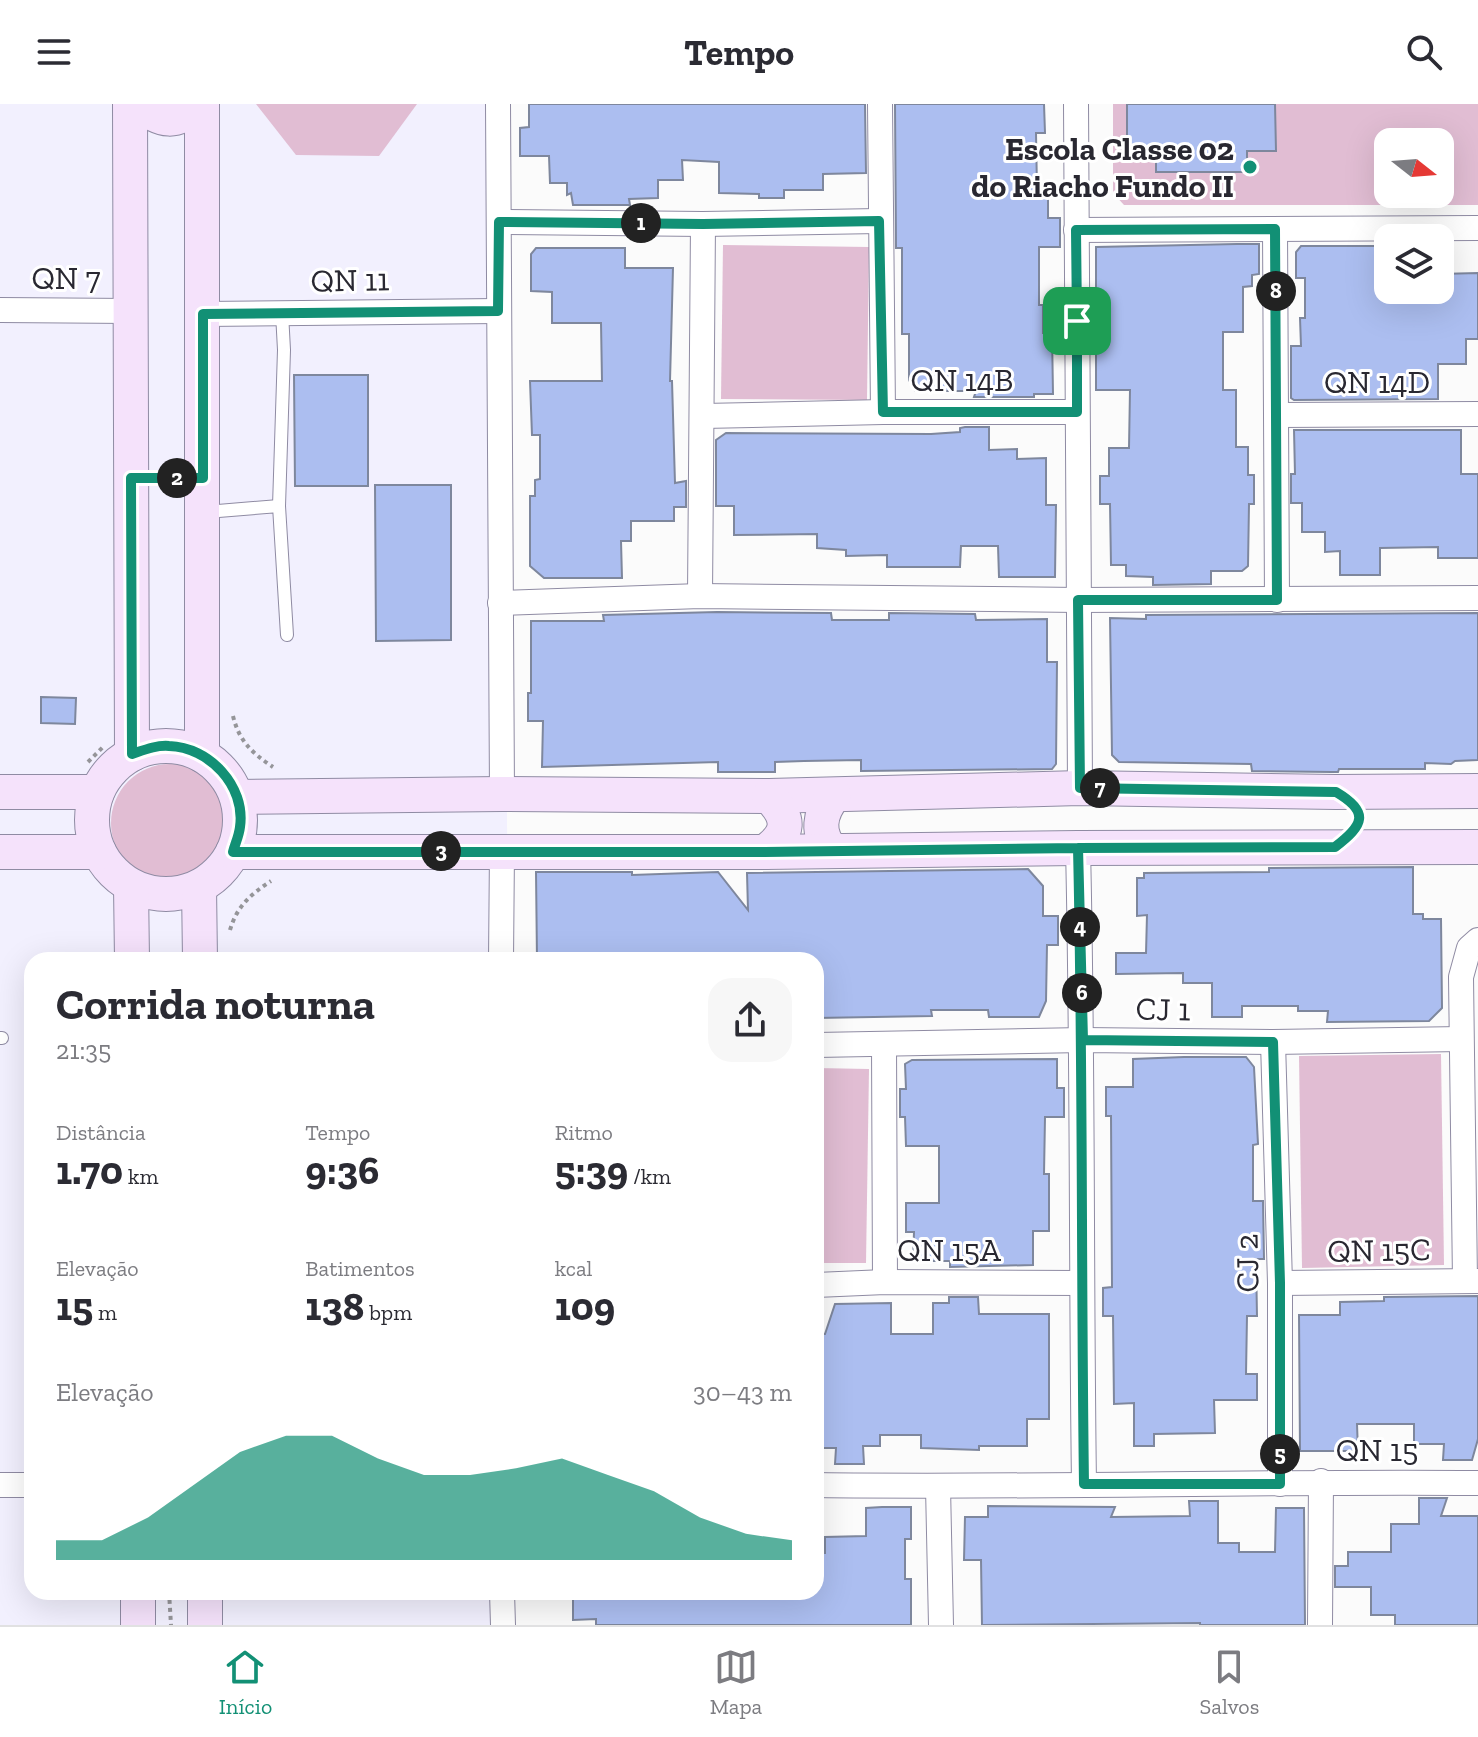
<!DOCTYPE html>
<html lang="pt">
<meta charset="utf-8">
<style>
:root{--surface:#fff;--page:#f7f7f7;--text:#2b2b33;--muted:#7c7c81;--line:#e1e1e2;--accent:#129075}
body{margin:0;font-family:"Zilla Slab",serif;background:var(--page);color:var(--text);height:100vh;display:flex;flex-direction:column;font-size:30px;white-space:nowrap}
*{box-sizing:border-box;margin:0}
p{font-size:26px;color:var(--muted)}
.icon{flex:none;width:44px;height:44px;fill:none;stroke:currentColor;stroke-width:2;stroke-linecap:round;stroke-linejoin:round}
.map{position:relative;flex:1;overflow:hidden}
.drawer{position:absolute;left:24px;top:848px;width:800px;height:648px;display:flex;flex-direction:column;background:var(--surface);border-radius:24px;box-shadow:0 8px 32px #0002}
.drawer>*{flex:none}
.needle{width:52px;rotate:107deg}
.controls{position:absolute;left:1374px;top:24px;display:grid;gap:16px}
.controls a{display:grid;place-items:center;width:80px;height:80px;border-radius:16px;background:var(--surface);box-shadow:0 8px 32px #0002;font-size:40px}
.pin{position:absolute;display:grid;place-items:center;width:68px;height:68px;color:#fff;margin:-34px;border-radius:16px;box-shadow:0 4px 12px #0006}
.km{position:absolute;width:40px;height:40px;margin:-20px;border-radius:50%;background:#222;color:#fff;font-size:22px;line-height:40px;text-align:center}
.round{display:grid;place-items:center;flex:none;width:84px;height:84px;border-radius:24px;background:var(--page)}
.head{display:flex;align-items:center;justify-content:space-between;height:136px;padding:0 32px}
h1{font-size:44px;font-weight:700;line-height:60px}
.metrics{display:grid;grid-template-columns:repeat(3,1fr);gap:12px;height:136px;padding:8px 32px}
.metrics div{display:grid;align-content:center}
.metrics b{font-size:40px;font-weight:700}
.metrics small{font-size:22px;font-weight:400}
.metrics p{font-size:22px}
.chart{height:224px;padding:16px 32px}
.chart p{display:flex;justify-content:space-between}
.chart svg{width:100%;height:144px;margin-top:8px;fill:var(--accent);opacity:.7}
header{display:flex;justify-content:space-between;align-items:center;height:104px;padding:0 32px;background:var(--surface);font-size:36px;font-weight:700}
.menu{display:flex;justify-content:space-around;align-items:center;height:112px;border-top:2px solid var(--line);background:var(--surface);font-size:22px;color:var(--muted)}
.menu a{display:grid;justify-items:center;gap:4px}
.menu .selected{color:var(--accent)}
.map>svg:first-child{display:block}
.built{fill:#f2f0fe}
.green{fill:#e1bdd3;fill-rule:evenodd}
.building{fill:#acbef0;stroke:#7e879d;stroke-width:2}
.lines{fill:none;stroke-linecap:round;stroke-linejoin:round}
.lane-casing{stroke:#8f8ba3;stroke-width:14}
.street-casing{stroke:#8f8ba3;stroke-width:26}
.secondary-casing{stroke:#8f8ba3;stroke-width:36}
.path{stroke:#959599;stroke-width:4;stroke-dasharray:4 4;stroke-linecap:butt}
.lane{stroke:#fff;stroke-width:12}
.street{stroke:#fff;stroke-width:24}
.secondary{stroke:#f5e2fb;stroke-width:34}
.route-casing{stroke:#fff;stroke-width:16}
.route{stroke:#129075;stroke-width:10}
.poi-dot{fill:#129075;stroke:#fff;stroke-width:3}
.labels{text-anchor:middle;dominant-baseline:central;stroke-width:6;stroke-linejoin:round;paint-order:stroke}
.poi-label{font-size:32px;font-weight:bold;fill:#292831;stroke:#fff;text-anchor:end}
.street-label{font-size:32px;fill:#292831;stroke:#fff}
</style>
<header><svg class="icon" aria-label="menu" viewBox="0 0 24 24"><path d="M4 6h16M4 12h16M4 18h16"/></svg>Tempo<svg class="icon" aria-label="search" viewBox="0 0 24 24"><circle cx="10" cy="10" r="6"/><path d="M15 15l6 6"/></svg></header>
<div class="map">
<svg width="1478" height="1521" viewBox="0 0 1478 1521">
<rect width="100%" height="100%" fill="#fbfbfb"/>
<!-- built -->
<polygon class="built" points="0,0 502,0 508,856 32,856 32,1488 513,1488 514,1521 0,1521"/>
<!-- green -->
<g class="green">
<polygon points="256,0 417,0 379,52 296,51"/>
<path d="M1113,0H1478V101H1124L1113,89ZM1388,38H1440V90H1388Z"/>
<polygon points="723,141 869,143 867,296 721,295"/>
<circle cx="170" cy="719" r="59"/>
<polygon points="1441,950 1444,1161 1302,1164 1299,952"/>
<polygon points="816,964 869,965 866,1159 816,1159"/>
</g>
<!-- building -->
<g class="building">
<polygon points="529,0 865,0 866,69 823,70 823,86 784,86 784,94 759,94 759,90 719,89 719,58 682,56 683,76 658,76 658,94 629,95 630,101 573,101 571,89 567,91 567,79 550,79 549,52 520,52 520,24 529,23"/>
<polygon points="895,0 1044,0 1045,29 1036,29 1037,86 1048,86 1048,114 1060,114 1060,143 1039,143 1039,201 1043,201 1043,229 1052,229 1053,290 1034,290 1034,293 974,293 976,287 915,287 909,276 909,230 902,230 902,144 896,144"/>
<polygon points="1127,0 1275,0 1276,47 1247,47 1247,68 1156,68 1156,48 1127,48"/>
<polygon points="1237,140 1259,140 1259,170 1252,171 1252,182 1243,183 1243,228 1223,228 1223,286 1236,286 1236,343 1248,343 1248,371 1254,371 1254,400 1249,400 1248,462 1242,467 1211,467 1211,480 1153,481 1153,473 1126,472 1126,461 1111,461 1110,400 1100,400 1100,372 1109,372 1109,344 1129,344 1130,286 1096,286 1096,143"/>
<polygon points="1301,142 1380,142 1380,186 1440,186 1440,170 1478,169 1478,235 1466,235 1466,260 1438,260 1438,295 1294,296 1291,294 1291,242 1301,242 1300,214 1305,214 1305,174 1296,174 1296,148"/>
<polygon points="536,144 625,144 625,164 673,164 670,277 672,277 675,379 686,377 686,403 674,403 674,417 631,417 631,437 621,437 622,474 544,474 530,462 530,392 535,392 535,376 540,375 540,331 532,331 530,277 602,277 601,219 552,219 552,188 531,187 531,150"/>
<polygon points="294,271 368,271 368,382 295,382"/>
<polygon points="989,323 989,346 1017,345 1017,355 1046,354 1046,401 1056,401 1055,473 999,473 998,442 961,442 960,463 887,463 887,451 846,452 846,446 817,444 817,430 734,431 734,402 716,402 716,336 726,329 931,330 960,328 960,324 965,323"/>
<polygon points="1294,326 1461,326 1461,370 1478,370 1478,454 1438,454 1438,443 1380,444 1380,471 1340,471 1340,447 1325,448 1325,428 1302,428 1302,399 1291,399 1291,370 1295,370"/>
<polygon points="375,381 451,381 451,536 376,537"/>
<polygon points="717,508 831,509 832,516 889,516 889,509 975,510 976,516 1047,515 1047,558 1057,558 1056,660 1052,665 861,667 861,656 804,657 775,658 775,668 718,668 718,658 542,663 543,617 528,617 528,589 531,589 531,517 604,517 603,511"/>
<polygon points="1478,509 1478,656 1455,657 1451,660 1425,659 1425,665 1339,665 1338,668 1332,668 1252,667 1251,660 1119,658 1112,651 1110,514 1146,515 1146,511"/>
<polygon points="41,593 76,594 75,620 41,619"/>
<polygon points="1413,763 1413,810 1423,810 1423,815 1441,815 1442,904 1429,917 1327,918 1328,907 1298,907 1298,902 1242,902 1242,913 1212,913 1212,879 1183,879 1183,869 1116,870 1116,849 1146,849 1147,811 1137,812 1137,774 1144,774 1144,769 1269,768 1269,764"/>
<polygon points="1028,765 1043,782 1043,812 1058,812 1058,841 1047,841 1046,897 1039,913 989,913 988,906 931,906 932,912 816,914 816,856 537,856 536,768 632,768 632,771 718,768 748,806 747,769"/>
<polygon points="1184,953 1246,953 1254,963 1258,1040 1253,1041 1253,1097 1263,1097 1264,1155 1256,1155 1257,1212 1247,1212 1246,1270 1257,1270 1257,1296 1214,1296 1215,1329 1154,1330 1154,1342 1134,1342 1134,1299 1114,1300 1113,1212 1103,1212 1103,1184 1112,1183 1111,1012 1106,1012 1106,983 1133,983 1133,955"/>
<polygon points="1057,955 1057,984 1064,984 1064,1013 1045,1013 1044,1070 1049,1070 1049,1127 1033,1127 1033,1161 950,1163 950,1157 913,1157 914,1128 906,1128 906,1099 939,1099 939,1042 906,1042 905,1013 900,1013 900,985 906,985 905,960 912,956"/>
<polygon points="1478,1192 1478,1335 1472,1356 1443,1356 1444,1340 1414,1340 1414,1320 1357,1320 1358,1347 1300,1347 1299,1211 1340,1211 1340,1198 1384,1197 1384,1193"/>
<polygon points="949,1193 978,1193 979,1210 1049,1210 1049,1315 1027,1315 1027,1342 979,1342 979,1346 921,1344 921,1331 880,1331 880,1342 863,1342 864,1360 835,1360 836,1344 816,1344 816,1230 825,1230 835,1200 891,1199 891,1230 933,1230 933,1199 949,1199"/>
<polygon points="1419,1394 1447,1394 1441,1412 1478,1412 1478,1521 1395,1521 1395,1511 1371,1511 1371,1483 1335,1483 1335,1462 1348,1462 1348,1448 1391,1448 1391,1420 1419,1420"/>
<polygon points="1189,1397 1218,1397 1218,1439 1239,1439 1239,1448 1275,1448 1276,1404 1304,1404 1305,1521 1200,1521 1200,1519 982,1521 981,1456 964,1456 965,1413 988,1413 988,1402 1115,1403 1111,1413 1190,1412"/>
<polygon points="882,1403 911,1403 911,1435 905,1435 905,1475 911,1475 911,1521 596,1521 596,1515 573,1516 573,1488 696,1488 696,1493 739,1492 739,1488 816,1488 816,1449 825,1449 825,1433 866,1432 866,1404"/>
</g>
<g class="lines">
<!-- lane casing -->
<g class="lane-casing">
<g id="lane">
<polyline points="279,402 284,246 282,209"/>
<polyline points="206,408 279,402 287,531"/>
<polyline points="0,934 2,934"/>
</g>
</g>
<!-- street casing -->
<g class="street-casing">
<g id="street">
<polyline points="498,0 502,690"/>
<polyline points="880,0 883,308"/>
<polyline points="1076,0 1080,684"/>
<polyline points="499,118 703,120 879,117"/>
<polyline points="1275,125 1277,496"/>
<polyline points="1076,126 1478,124"/>
<polyline points="0,206 131,207"/>
<polyline points="203,210 498,207"/>
<polyline points="1277,311 1478,310"/>
<polyline points="703,312 883,308 1077,308"/>
<polyline points="700,492 703,120"/>
<polyline points="500,499 700,492 1078,496 1478,494"/>
<path d="M1078,744C1083,956 1081,1168 1084,1380"/>
<polyline points="501,856 502,746"/>
<polyline points="1273,938 1280,1179 1280,1380"/>
<polyline points="884,940 885,1178"/>
<polyline points="816,941 1083,936 1273,938 1461,935"/>
<polyline points="1465,1177 1461,873 1469,844 1478,836"/>
<polyline points="1280,1179 1478,1177"/>
<polyline points="816,1181 885,1178 1081,1179"/>
<polyline points="0,1381 32,1381"/>
<path d="M816,1381C1037,1384 1257,1377 1478,1379"/>
<polyline points="938,1383 941,1521"/>
<polyline points="502,1488 503,1521"/>
<polyline points="1320,1521 1321,1377"/>
</g>
</g>
<!-- secondary casing -->
<g class="secondary-casing">
<g id="secondary">
<polyline points="130,0 132,650"/>
<path d="M138,0C163,18 175,21 199,0"/>
<polyline points="202,0 202,651"/>
<circle cx="166" cy="716" r="74"/>
<polyline points="0,688 97,688"/>
<polyline points="237,693 502,690 769,692 1080,684 1336,688 1478,687"/>
<path d="M832,747C816,729 819,710 834,691"/>
<polyline points="0,748 99,748"/>
<polyline points="233,748 765,748 1078,744 1478,743"/>
<path d="M765,748C790,729 791,715 769,692"/>
<polyline points="131,782 132,856"/>
<polyline points="199,783 200,856"/>
<polyline points="138,1488 138,1521"/>
<polyline points="205,1488 205,1521"/>
</g>
</g>
<!-- path -->
<g class="path">
<path d="M233,612C239,637 252,649 273,663"/>
<polyline points="88,658 104,642"/>
<path d="M230,826C237,802 251,790 271,777"/>
<polyline points="169,1488 171,1521"/>
</g>
<!-- lane -->
<use href="#lane" class="lane"/>
<!-- street -->
<use href="#street" class="street"/>
<!-- secondary -->
<use href="#secondary" class="secondary"/>
</g>
<g class="lines">
<!-- route casing -->
<g class="route-casing">
<path id="route" d="M1077,217V308H883L879,117L703,120L499,118L498,207L203,210V374H131L132,650C144,646 156,641 169,642C209,643 246,682 240,723C239,732 235,740 233,748H765L1078,744L1083,936L1273,938L1280,1179V1380H1084C1081,1168 1083,956 1078,744L1335,743C1364,721 1370,708 1336,688L1080,684L1078,496H1277L1275,125L1076,126L1077,217"/>
</g>
<!-- route -->
<use href="#route" class="route"/>
</g>
<!-- markers -->
<circle class="poi-dot" cx="1250" cy="63" r="8"/>
<g class="labels">
<!-- poi labels -->
<g class="poi-label">
<text x="1234" y="45">Escola Classe 02<tspan x="1234" dy="37">do Riacho Fundo II</tspan></text>
</g>
<!-- street labels -->
<g class="street-label">
<text x="66" y="174">QN 7</text>
<text transform="translate(350 176) rotate(-1)">QN 11</text>
<text x="962" y="276">QN 14B</text>
<text x="1377" y="278">QN 14D</text>
<text transform="translate(1163 905) rotate(1)">CJ 1</text>
<text x="949" y="1146">QN 15A</text>
<text transform="translate(1379 1146) rotate(-1)">QN 15C</text>
<text transform="translate(1247 1159) rotate(-91)">CJ 2</text>
<text x="1377" y="1346">QN 15</text>
</g>
</g>
</svg>
<div class="controls">
<a><svg class="needle" viewBox="-14 -14 28 28"><path d="M0-13l5 13h-10z" fill="#e53935"/><path d="M0 13l5-13h-10z" fill="#7c7c81"/></svg></a>
<a><svg class="icon" aria-label="layers" viewBox="0 0 24 24"><path d="M12 4l9 5-9 5-9-5zM3 14l9 5 9-5"/></svg></a>
</div>
<div class="pin" style="left:1077px;top:217px;background:#1e9e55"><svg class="icon" aria-label="arrive" viewBox="0 0 24 24"><path d="M6 21V4h12l-3 4 3 4H6"/></svg></div>
<b class="km" style="left:641px;top:119px">1</b>
<b class="km" style="left:177px;top:374px">2</b>
<b class="km" style="left:441px;top:747px">3</b>
<b class="km" style="left:1080px;top:823px">4</b>
<b class="km" style="left:1280px;top:1350px">5</b>
<b class="km" style="left:1082px;top:889px">6</b>
<b class="km" style="left:1100px;top:684px">7</b>
<b class="km" style="left:1276px;top:187px">8</b>
<section class="drawer">
<div class="head"><div><h1>Corrida noturna</h1><p>21:35</p></div><a class="round"><svg class="icon" aria-label="share" viewBox="0 0 24 24"><path d="M12 15V3M7 8l5-5 5 5M5 13v7h14v-7"/></svg></a></div>
<div class="metrics">
<div><p>Distância</p><b>1.70<small> km</small></b></div>
<div><p>Tempo</p><b>9:36</b></div>
<div><p>Ritmo</p><b>5:39<small> /km</small></b></div>
</div>
<div class="metrics">
<div><p>Elevação</p><b>15<small> m</small></b></div>
<div><p>Batimentos</p><b>138<small> bpm</small></b></div>
<div><p>kcal</p><b>109</b></div>
</div>
<div class="chart"><p><span>Elevação</span>30–43 m</p>
<svg viewBox="0 0 160 44" preserveAspectRatio="none"><path d="M0 44V38L10 38L20 31L30 21L40 11L50 6L60 6L70 13L80 18L90 18L100 16L110 13L120 18L130 23L140 31L150 36L160 38V44z"/></svg>
</div>
</section>
</div>
<nav class="menu">
<a class="selected"><svg class="icon" aria-label="home" viewBox="0 0 24 24"><path d="M3 11l9-7 9 7M6 9v11h12V9"/></svg>Início</a>
<a><svg class="icon" aria-label="map" viewBox="0 0 24 24"><path d="M3 6l6-2 6 2 6-2v14l-6 2-6-2-6 2zM9 4v14M15 6v14"/></svg>Mapa</a>
<a><svg class="icon" aria-label="saved" viewBox="0 0 24 24"><path d="M7 4h10v16l-5-4-5 4z"/></svg>Salvos</a>
</nav>
